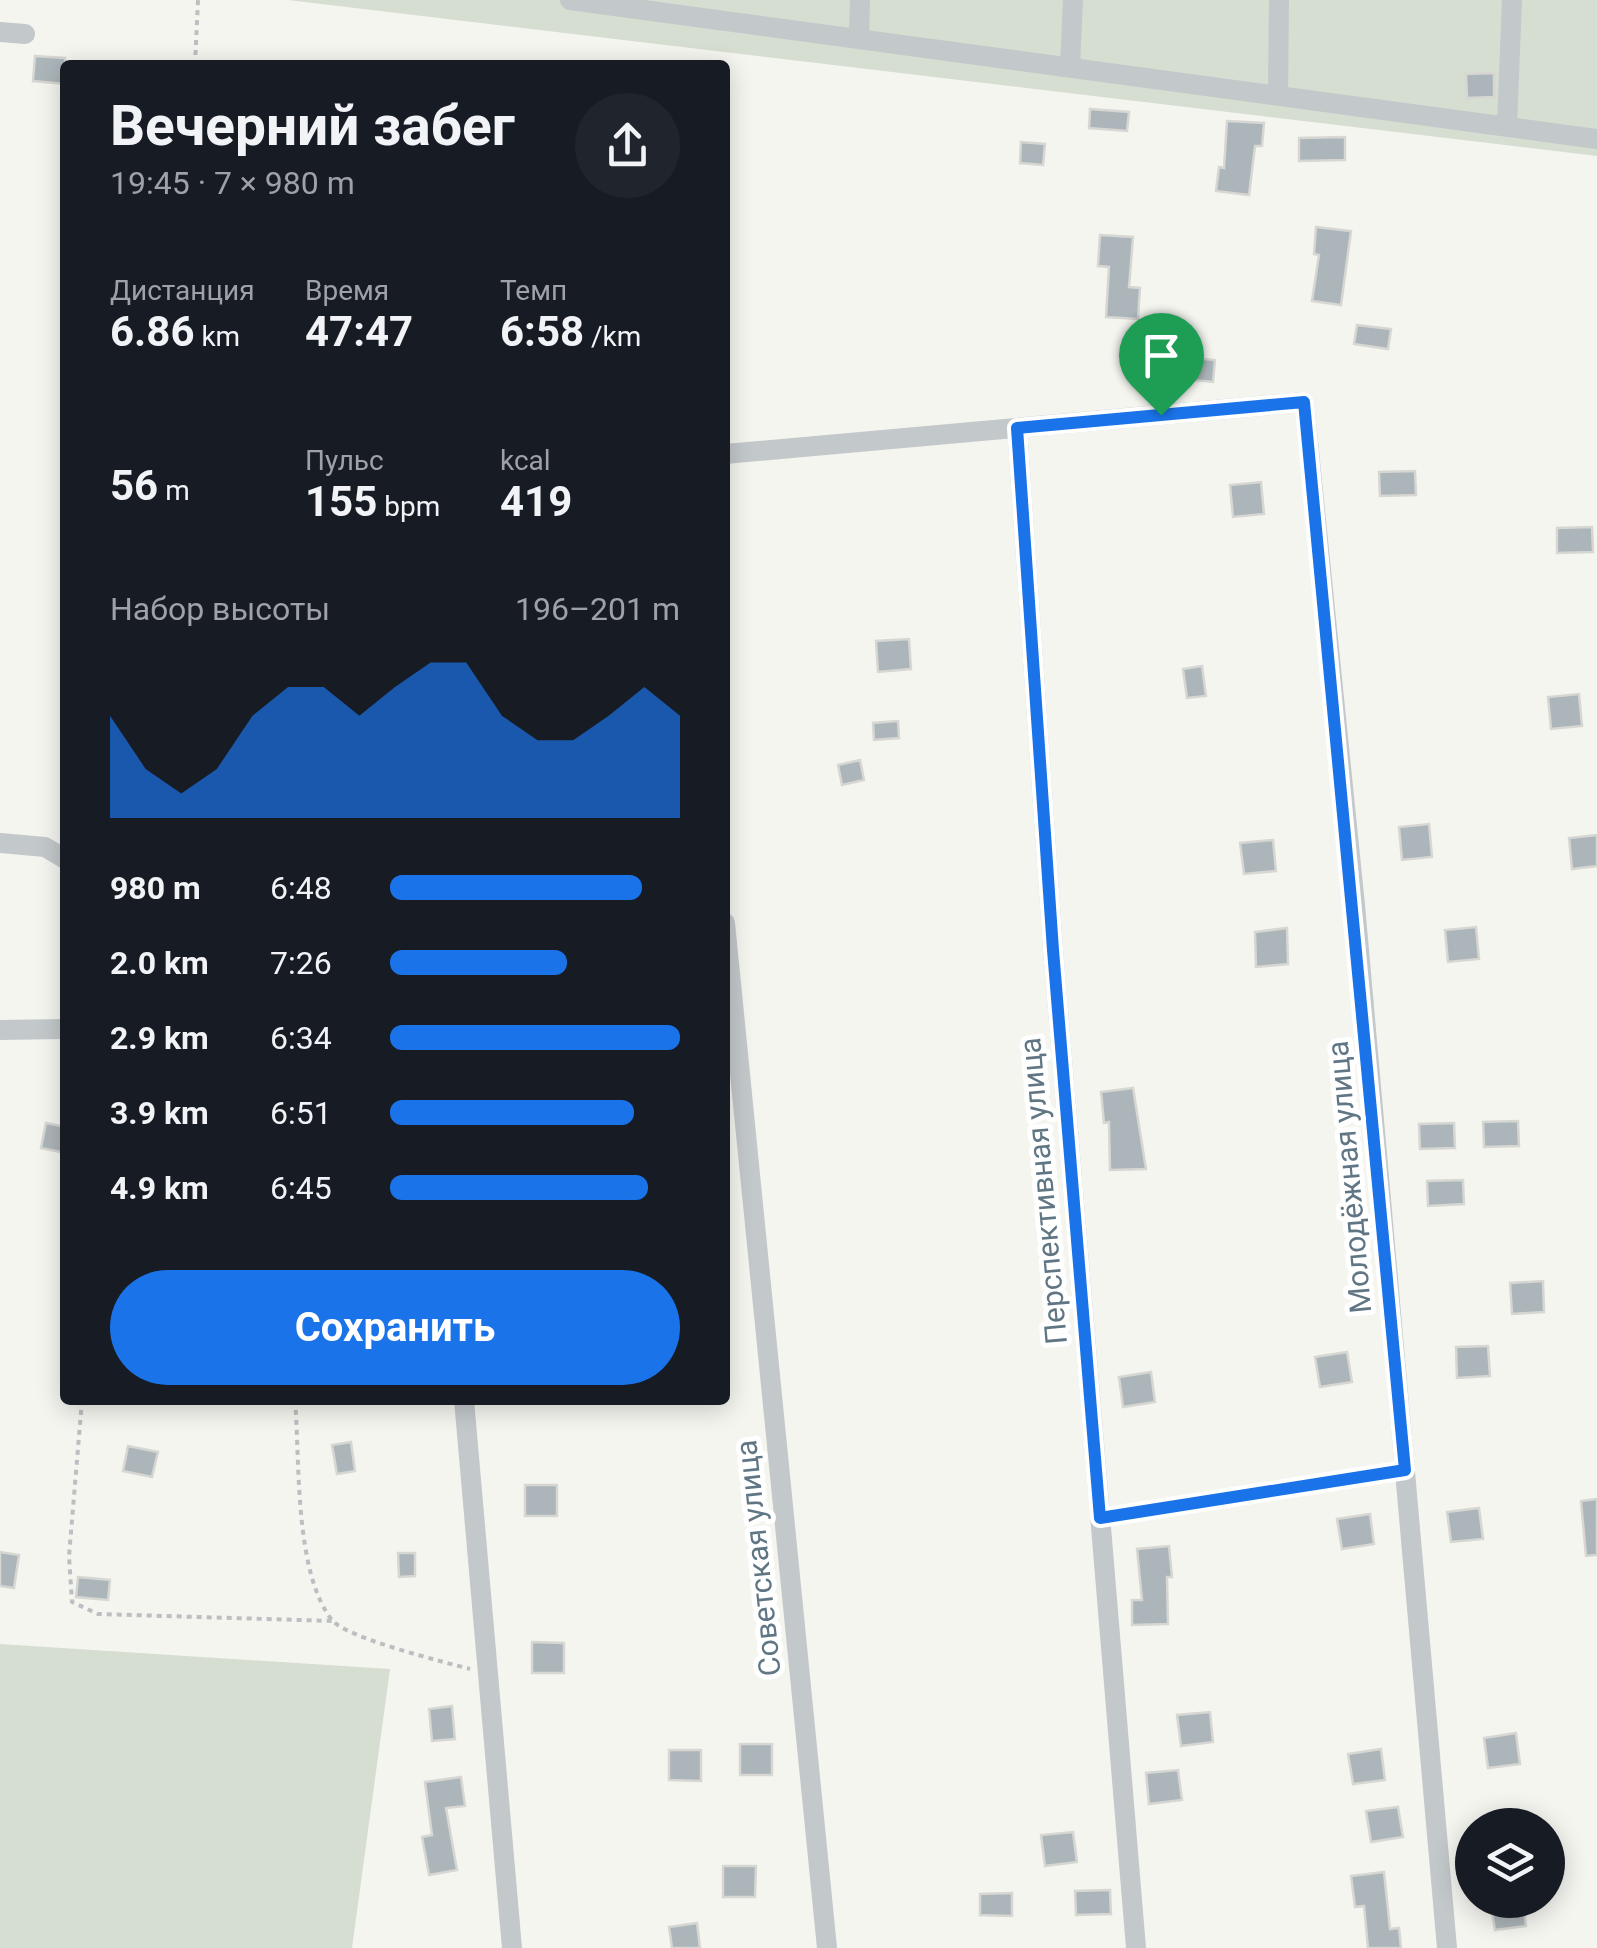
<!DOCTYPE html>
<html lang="ru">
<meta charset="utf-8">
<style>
:root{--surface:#171b24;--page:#20242c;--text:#f1f3f6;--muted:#9ea1a6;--accent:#1a73e8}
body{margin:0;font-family:Roboto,sans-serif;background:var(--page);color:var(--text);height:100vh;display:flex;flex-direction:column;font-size:38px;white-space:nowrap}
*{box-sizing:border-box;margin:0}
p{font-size:32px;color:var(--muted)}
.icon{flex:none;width:55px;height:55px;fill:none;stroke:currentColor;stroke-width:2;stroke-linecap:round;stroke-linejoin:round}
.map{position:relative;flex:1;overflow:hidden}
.details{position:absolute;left:60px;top:60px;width:670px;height:1345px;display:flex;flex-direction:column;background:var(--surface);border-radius:10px;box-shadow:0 5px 25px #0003}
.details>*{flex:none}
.fabs{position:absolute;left:1455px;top:1808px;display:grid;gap:20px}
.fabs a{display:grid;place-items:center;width:110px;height:110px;border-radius:50%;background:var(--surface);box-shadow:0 5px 25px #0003;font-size:50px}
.pin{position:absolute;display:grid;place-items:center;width:85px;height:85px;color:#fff;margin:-102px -42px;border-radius:50% 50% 50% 0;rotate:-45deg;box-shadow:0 0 10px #0007}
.pin .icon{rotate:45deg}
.round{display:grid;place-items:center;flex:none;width:105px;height:105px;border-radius:52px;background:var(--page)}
.headline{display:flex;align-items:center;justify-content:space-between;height:170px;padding:0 50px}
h1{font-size:55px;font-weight:700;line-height:75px}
.stats{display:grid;grid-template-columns:repeat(3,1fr);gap:15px;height:170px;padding:10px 50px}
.stats div{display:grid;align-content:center}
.stats b{font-size:42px;font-weight:700}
.stats small{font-size:28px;font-weight:400}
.stats p{font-size:28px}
.chart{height:280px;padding:20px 50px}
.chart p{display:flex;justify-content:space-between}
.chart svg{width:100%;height:180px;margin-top:10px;fill:var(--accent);opacity:.7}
.cta{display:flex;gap:20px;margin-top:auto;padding:20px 50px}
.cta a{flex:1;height:115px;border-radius:60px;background:var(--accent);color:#fff;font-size:40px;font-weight:700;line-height:115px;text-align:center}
ul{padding:0 50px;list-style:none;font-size:32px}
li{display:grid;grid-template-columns:160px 120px 1fr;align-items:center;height:75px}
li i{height:25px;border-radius:12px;background:var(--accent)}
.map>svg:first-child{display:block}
.green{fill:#d6ddd1}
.building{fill:#acb5b9;stroke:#d6d6d3;stroke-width:2.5}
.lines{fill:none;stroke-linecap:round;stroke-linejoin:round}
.path{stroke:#bcbfc1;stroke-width:4;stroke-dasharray:5 5;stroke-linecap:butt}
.service{stroke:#c3c8ca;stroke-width:10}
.minor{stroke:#c3c8ca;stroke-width:20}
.route-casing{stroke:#fff;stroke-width:20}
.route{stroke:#1a73e8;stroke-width:12}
.labels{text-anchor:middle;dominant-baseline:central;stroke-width:10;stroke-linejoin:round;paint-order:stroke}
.street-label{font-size:30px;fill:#607684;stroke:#fff}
</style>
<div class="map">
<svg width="1597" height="1948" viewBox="0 0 1597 1948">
<rect width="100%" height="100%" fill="#f5f5f0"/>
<!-- green -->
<g class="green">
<polygon points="288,0 1597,0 1597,156"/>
<polygon points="0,1644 390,1669 352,1948 0,1948"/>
</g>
<!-- building -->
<g class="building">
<polygon points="35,56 65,58 65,84 33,81"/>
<polygon points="1494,73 1494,97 1467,98 1466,74"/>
<polygon points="1090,109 1129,112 1127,131 1089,128"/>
<polygon points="1227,121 1264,123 1262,146 1255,146 1249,195 1216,191 1219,167 1224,168"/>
<polygon points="1345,137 1345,160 1299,161 1299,138"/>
<polygon points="1021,142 1045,144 1043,165 1020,163"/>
<polygon points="1316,227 1351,231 1341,305 1312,301 1319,255 1314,254"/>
<polygon points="1100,235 1133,237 1129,287 1140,288 1138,319 1106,317 1109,267 1098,266"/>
<polygon points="1357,325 1391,329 1388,349 1354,344"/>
<polygon points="1184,357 1215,360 1213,382 1182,379"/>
<polygon points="1415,471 1416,495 1380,496 1379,472"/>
<polygon points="1261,482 1264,514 1233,517 1230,485"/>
<polygon points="1592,527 1593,552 1557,553 1557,528"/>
<polygon points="909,639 911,669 878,672 876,641"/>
<polygon points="1202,666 1206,696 1187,698 1183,669"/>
<polygon points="1579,694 1582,726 1551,729 1548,697"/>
<polygon points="898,721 899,738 874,740 873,723"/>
<polygon points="860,760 864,780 842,785 838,765"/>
<polygon points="1429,824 1432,857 1402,860 1399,827"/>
<polygon points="1597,835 1597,866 1572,869 1569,838"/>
<polygon points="1273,840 1276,871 1244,874 1240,843"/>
<polygon points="1476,927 1479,959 1448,962 1445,930"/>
<polygon points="1287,928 1288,964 1256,967 1255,932"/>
<polygon points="1133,1088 1146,1169 1110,1170 1109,1122 1104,1123 1101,1092"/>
<polygon points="1518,1121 1519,1146 1484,1147 1483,1122"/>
<polygon points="46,1123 65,1127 65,1153 41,1148"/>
<polygon points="1454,1123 1455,1148 1420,1149 1419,1124"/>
<polygon points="1463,1180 1464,1204 1428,1206 1427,1181"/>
<polygon points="1543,1281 1544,1312 1512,1314 1510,1283"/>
<polygon points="1488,1346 1490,1376 1457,1378 1456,1347"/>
<polygon points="1347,1352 1352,1382 1320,1387 1315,1357"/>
<polygon points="1151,1372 1155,1402 1123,1407 1119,1377"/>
<polygon points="351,1442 355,1471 337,1474 332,1445"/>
<polygon points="128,1446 158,1452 152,1477 123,1471"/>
<rect x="525" y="1485" width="32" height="31"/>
<polygon points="1597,1499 1597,1555 1586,1556 1581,1501"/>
<polygon points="1479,1508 1483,1539 1451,1542 1447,1512"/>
<polygon points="1370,1514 1374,1544 1342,1549 1337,1519"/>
<polygon points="1169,1546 1172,1577 1167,1577 1168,1624 1132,1625 1132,1600 1142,1600 1137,1549"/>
<polygon points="0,1552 19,1555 14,1588 0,1586"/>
<polygon points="398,1553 415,1553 415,1576 399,1577"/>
<polygon points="78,1577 110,1580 108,1600 76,1597"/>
<polygon points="532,1642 564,1643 564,1673 532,1673"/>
<polygon points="452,1706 455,1739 432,1741 429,1709"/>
<polygon points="1210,1712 1213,1742 1181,1746 1177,1715"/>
<polygon points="1516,1733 1520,1764 1488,1768 1484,1738"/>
<rect x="740" y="1744" width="32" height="31"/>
<polygon points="1381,1749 1385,1780 1353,1784 1348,1754"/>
<polygon points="669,1750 701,1750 701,1781 669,1780"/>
<polygon points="1178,1770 1182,1800 1149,1804 1146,1773"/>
<polygon points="461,1777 465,1806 446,1808 457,1870 429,1875 422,1837 432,1835 425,1782"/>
<polygon points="1398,1807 1403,1837 1371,1842 1366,1811"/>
<polygon points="1073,1832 1077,1862 1045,1866 1041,1835"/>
<polygon points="723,1866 756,1866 755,1897 723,1897"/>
<polygon points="1384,1872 1390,1929 1399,1928 1401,1948 1368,1948 1364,1906 1355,1907 1351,1876"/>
<polygon points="1110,1890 1111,1914 1076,1915 1075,1891"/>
<polygon points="1012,1893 1012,1916 980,1915 980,1894"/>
<polygon points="1490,1900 1523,1900 1526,1926 1495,1930"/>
<polygon points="697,1923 700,1948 672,1948 669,1927"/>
</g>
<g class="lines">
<!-- path -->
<g class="path">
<polyline points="195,65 198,0"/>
<polyline points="82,1400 69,1556 72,1602 98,1614 333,1621"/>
<path d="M295,1400C300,1460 294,1572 332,1620C346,1638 444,1662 470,1669"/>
</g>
<!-- service -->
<polyline class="service" points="1101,1518 1404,1470"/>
<!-- minor -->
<g class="minor">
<polyline points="570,0 1597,139"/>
<polyline points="0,32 25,34"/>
<polyline points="859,36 860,0"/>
<polyline points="1070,66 1073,0"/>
<polyline points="1278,95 1279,0"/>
<polyline points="1507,126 1512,0"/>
<polyline points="1017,428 1053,950 1136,1948"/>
<polyline points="725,454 1304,402 1355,905 1447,1948"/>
<polyline points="0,843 45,847 65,859"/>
<polyline points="725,923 827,1948"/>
<polyline points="0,1030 65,1029"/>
<polyline points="464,1400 512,1948"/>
</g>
</g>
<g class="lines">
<!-- route casing -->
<g class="route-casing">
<polygon id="route" points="1304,402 1405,1470 1100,1518 1053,950 1017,428"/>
</g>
<!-- route -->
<use href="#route" class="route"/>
</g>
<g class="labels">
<!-- street labels -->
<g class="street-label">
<text transform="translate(1349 1177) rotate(-95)">Молодёжная улица</text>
<text transform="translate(1043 1191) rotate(-95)">Перспективная улица</text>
<text transform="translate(758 1558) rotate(-96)">Советская улица</text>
</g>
</g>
</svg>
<div class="fabs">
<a><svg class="icon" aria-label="layers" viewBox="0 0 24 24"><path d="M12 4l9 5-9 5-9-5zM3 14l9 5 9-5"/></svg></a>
</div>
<div class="pin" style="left:1161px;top:415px;background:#1e9e55"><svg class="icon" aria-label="arrive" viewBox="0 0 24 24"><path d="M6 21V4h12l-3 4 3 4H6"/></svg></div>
<section class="details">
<div class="headline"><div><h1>Вечерний забег</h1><p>19:45 · 7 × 980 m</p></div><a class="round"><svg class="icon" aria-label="share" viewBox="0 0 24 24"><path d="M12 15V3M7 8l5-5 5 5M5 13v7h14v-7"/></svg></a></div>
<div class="stats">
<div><p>Дистанция</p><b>6.86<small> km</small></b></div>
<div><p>Время</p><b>47:47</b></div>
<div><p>Темп</p><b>6:58<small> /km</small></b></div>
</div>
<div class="stats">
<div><b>56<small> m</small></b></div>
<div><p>Пульс</p><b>155<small> bpm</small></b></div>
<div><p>kcal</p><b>419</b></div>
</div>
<div class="chart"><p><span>Набор высоты</span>196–201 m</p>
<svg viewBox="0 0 160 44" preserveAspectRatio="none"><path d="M0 44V19L10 32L20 38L30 32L40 19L50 12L60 12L70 19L80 12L90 6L100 6L110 19L120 25L130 25L140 19L150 12L160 19V44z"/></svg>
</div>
<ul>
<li><b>980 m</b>6:48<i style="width:87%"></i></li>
<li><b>2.0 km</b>7:26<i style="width:61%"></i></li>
<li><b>2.9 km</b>6:34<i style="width:100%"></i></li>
<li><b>3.9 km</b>6:51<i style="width:84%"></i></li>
<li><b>4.9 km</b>6:45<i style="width:89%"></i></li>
</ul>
<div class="cta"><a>Сохранить</a></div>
</section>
</div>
